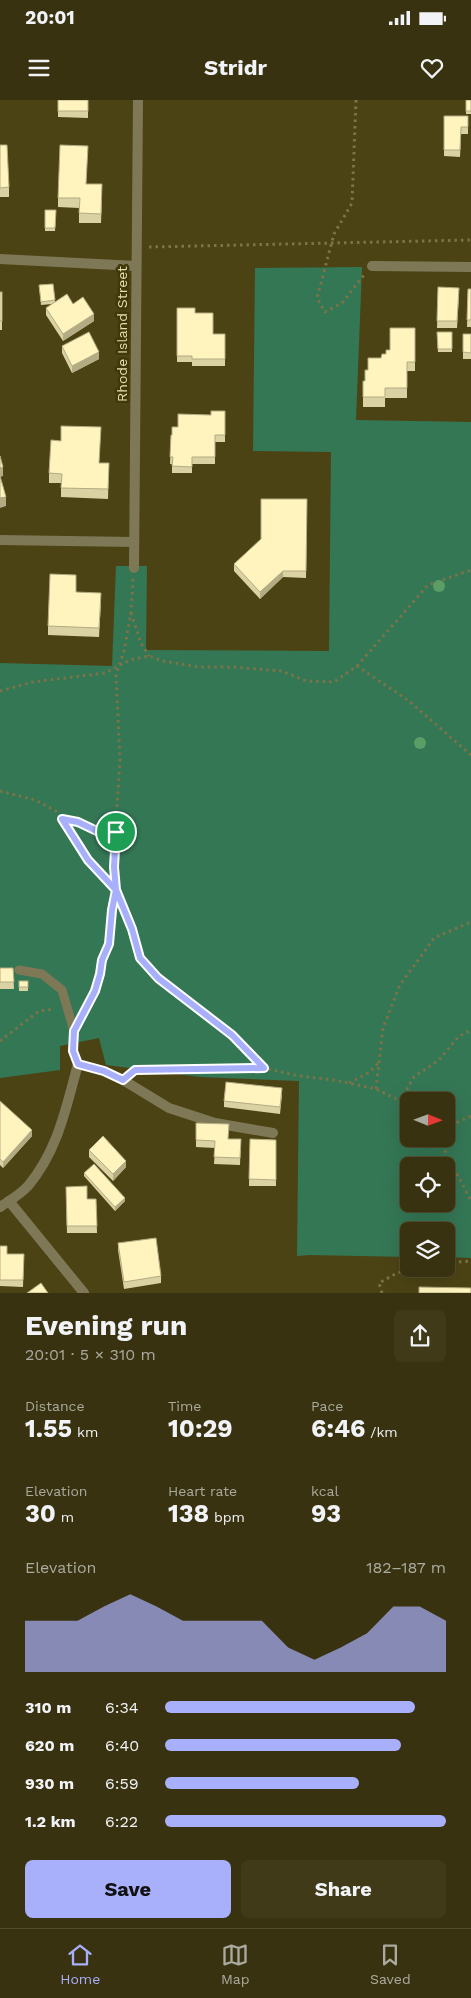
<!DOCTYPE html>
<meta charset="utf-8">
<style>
:root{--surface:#393210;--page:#403a19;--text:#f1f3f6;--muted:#abaa9f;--line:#534d30;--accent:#a8b0fc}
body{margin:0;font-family:"Work Sans",sans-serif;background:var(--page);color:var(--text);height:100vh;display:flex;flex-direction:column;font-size:19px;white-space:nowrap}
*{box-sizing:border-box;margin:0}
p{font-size:16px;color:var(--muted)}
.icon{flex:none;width:28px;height:28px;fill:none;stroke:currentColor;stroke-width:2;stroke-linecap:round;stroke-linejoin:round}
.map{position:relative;height:1193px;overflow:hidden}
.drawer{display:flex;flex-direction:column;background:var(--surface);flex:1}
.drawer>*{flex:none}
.needle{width:32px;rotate:91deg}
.controls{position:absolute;left:400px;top:992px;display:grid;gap:10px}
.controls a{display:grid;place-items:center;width:55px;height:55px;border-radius:8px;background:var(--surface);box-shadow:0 5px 20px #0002,0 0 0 1px var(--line);font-size:25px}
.pin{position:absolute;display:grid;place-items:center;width:42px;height:42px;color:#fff;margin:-21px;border:2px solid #fff;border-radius:50%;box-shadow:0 1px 5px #0007}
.round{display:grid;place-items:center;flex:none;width:52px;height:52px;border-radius:8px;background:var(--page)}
.headline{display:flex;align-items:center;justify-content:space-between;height:85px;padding:0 25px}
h1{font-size:28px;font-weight:700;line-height:38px}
.figures{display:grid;grid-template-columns:repeat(3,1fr);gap:8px;height:85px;padding:5px 25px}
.figures div{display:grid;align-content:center}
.figures b{font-size:25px;font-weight:700}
.figures small{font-size:14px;font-weight:400}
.figures p{font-size:14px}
.chart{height:140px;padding:10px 25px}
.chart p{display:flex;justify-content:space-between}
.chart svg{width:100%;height:90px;margin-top:5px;fill:var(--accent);opacity:.7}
.cta{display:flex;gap:10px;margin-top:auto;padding:10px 25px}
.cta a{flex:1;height:58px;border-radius:8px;background:var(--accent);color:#111;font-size:20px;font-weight:700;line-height:58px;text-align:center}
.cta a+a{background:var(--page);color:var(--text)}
ul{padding:0 25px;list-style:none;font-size:16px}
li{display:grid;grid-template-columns:80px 60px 1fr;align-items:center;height:38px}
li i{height:12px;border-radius:6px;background:var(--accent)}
.status{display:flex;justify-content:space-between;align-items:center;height:35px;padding:0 25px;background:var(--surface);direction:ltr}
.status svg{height:14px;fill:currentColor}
header{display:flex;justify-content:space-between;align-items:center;height:65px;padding:0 25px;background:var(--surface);font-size:22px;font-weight:700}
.tabs{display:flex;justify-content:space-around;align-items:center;height:70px;border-top:1px solid var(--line);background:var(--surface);font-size:14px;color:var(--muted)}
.tabs a{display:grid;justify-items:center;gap:2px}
.tabs .current{color:var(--accent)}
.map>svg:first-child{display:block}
.green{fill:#347755;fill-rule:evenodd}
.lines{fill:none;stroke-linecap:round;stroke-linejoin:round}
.path{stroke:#7c7347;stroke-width:3;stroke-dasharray:2.5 4;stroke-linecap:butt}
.service{stroke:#7f7857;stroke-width:9}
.minor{stroke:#7f7857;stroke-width:10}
.tree{fill:#5b9e65}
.wall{fill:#dbd2a3}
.shaded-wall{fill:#b2ab84}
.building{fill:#fff4bd;stroke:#b2ab84}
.route-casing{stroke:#fff;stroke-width:10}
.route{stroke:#a8b0fc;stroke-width:6}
.labels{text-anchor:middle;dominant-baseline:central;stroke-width:5;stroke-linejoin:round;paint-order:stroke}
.street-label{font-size:14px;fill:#e3dbb2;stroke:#413807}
</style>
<div class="status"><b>20:01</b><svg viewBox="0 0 49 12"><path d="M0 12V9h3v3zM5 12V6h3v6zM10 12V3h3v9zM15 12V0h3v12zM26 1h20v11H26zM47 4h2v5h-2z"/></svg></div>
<header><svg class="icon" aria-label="menu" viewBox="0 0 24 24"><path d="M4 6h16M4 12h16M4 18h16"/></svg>Stridr<svg class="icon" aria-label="heart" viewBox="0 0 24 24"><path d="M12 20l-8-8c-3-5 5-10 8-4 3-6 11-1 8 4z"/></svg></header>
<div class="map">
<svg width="471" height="1193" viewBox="0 0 471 1193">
<rect width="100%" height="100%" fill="#4c4315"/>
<!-- green -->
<path class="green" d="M362,167L356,320L471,322V1158L446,1157V1131H409V1157L310,1155L297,1156L299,981L201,977L106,965L99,938L60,946V970L0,978V563L112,566L116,466H147L146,550L329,551L331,352L253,351L255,168ZM409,1001H446V1039H409ZM409,1066H446V1104H409Z"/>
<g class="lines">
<!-- path -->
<g class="path">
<polyline points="356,0 352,103 334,134 317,198 325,212 342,203 364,175"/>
<polyline points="149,147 471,140"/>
<polyline points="131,513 141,543 149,556"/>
<polyline points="357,566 428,485 471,470"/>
<polyline points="0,591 33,582 105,573 130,560 149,556 163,561 198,567 232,567 282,571 306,581 334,582 357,566 409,601 471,655"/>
<polyline points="0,691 35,700 56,711 70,729 88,760 117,789 132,829 140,858 158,878 232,935 264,968 299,976 334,980 376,989 409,1005"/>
<polyline points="63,719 78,722 99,732 116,731"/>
<polyline points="83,915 95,891 101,874 102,860 109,844 112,809 117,789 114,752 120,660 116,575 124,551 131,512 133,479"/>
<polyline points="0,941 39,911 54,909"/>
<polyline points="133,972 135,970 264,968"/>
<polyline points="349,983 370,972 378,963"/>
<polyline points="376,989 383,928 400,885 434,838 471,822"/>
<polyline points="400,1001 414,977 439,960 458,937 471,930"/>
<polyline points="446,1030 458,1022 471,1016"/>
<polyline points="439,1039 471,1101"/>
<polyline points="446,1163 471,1161"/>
<polyline points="382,1193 379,1183 397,1173 414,1169"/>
</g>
<!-- service -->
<polyline class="service" points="19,870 42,874 62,890 74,931 73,951 78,964"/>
<!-- minor -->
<g class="minor">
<polyline points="0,159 136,166"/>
<polyline points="372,166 471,167"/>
<polyline points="0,440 134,442"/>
<polyline points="134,468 138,0"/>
<polyline points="9,1101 84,1193"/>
<path d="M0,1107C9,1101 21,1094 28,1086C58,1050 66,1008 78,964L103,971L123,980L169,1008L215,1023L273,1033"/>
</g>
</g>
<!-- trees -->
<g class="tree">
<circle cx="439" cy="486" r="6"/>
<circle cx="420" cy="643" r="6"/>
</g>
<!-- wall -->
<g class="wall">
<polygon points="58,0 88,0 88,18 58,17"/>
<rect x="466" y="0" width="5" height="14"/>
<polygon points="444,16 468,16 468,34 461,34 460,57 444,56"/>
<polygon points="0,45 9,87 9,97 0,97"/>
<polygon points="87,84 102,94 101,123 79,123 79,108 58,107 58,98"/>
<polygon points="45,110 56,110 55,131 45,131"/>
<polygon points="53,184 55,202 73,204 94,221 63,241 46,215 46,208 52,204 41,205 39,185"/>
<polygon points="438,187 459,195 457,228 437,228"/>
<polygon points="468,189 471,189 471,227 467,227"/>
<rect x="0" y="192" width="2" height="38"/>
<polygon points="177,208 195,213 213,234 225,234 225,266 192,266 192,262 177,262"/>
<polygon points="415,228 415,271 407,271 407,298 385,298 385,307 363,307 363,281 365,281 368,270"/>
<polygon points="437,232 452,232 452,252 438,252"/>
<rect x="463" y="234" width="8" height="25"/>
<polygon points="62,246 99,259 72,273 62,253"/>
<polygon points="225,311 225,342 215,342 215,364 192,364 192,373 172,373 172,364 170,364 171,335 172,335 178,327 211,315"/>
<polygon points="100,363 109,363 108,399 61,397 61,383 49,383 49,373"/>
<polygon points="307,399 306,478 283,477 260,499 234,471 234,464"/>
<polygon points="76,492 101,502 99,537 48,535 48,526"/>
<polygon points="0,868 13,868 14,889 0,889"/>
<rect x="19" y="881" width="9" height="10"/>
<polygon points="282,995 280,1014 224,1007 224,1001"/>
<polygon points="0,1001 32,1036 3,1068 0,1065"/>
<polygon points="196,1023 229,1039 241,1039 240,1065 214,1064 215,1048 196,1047"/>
<polygon points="250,1039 276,1040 276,1086 249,1086"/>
<polygon points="89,1050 126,1067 113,1081 89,1057"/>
<polygon points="84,1073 125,1101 115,1111 84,1076"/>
<polygon points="66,1087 87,1099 96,1099 97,1133 67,1133"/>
<polygon points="118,1143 161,1176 161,1183 124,1189 118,1150"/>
<polygon points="0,1146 7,1154 24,1154 23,1187 0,1186"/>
</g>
<!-- shaded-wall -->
<g class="shaded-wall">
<polygon points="94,214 94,221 63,241 63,234"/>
<polygon points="99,252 99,259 72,273 72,266"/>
<polygon points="3,367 3,376 0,377 0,368"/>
<polygon points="6,397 6,406 0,408 0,398"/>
<polygon points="283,471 283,477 260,499 260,492"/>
<polygon points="32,1030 32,1036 3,1068 3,1062"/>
<polygon points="126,1061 126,1067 113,1081 113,1074"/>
<polygon points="125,1098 125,1101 115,1111 115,1107"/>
</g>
<!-- building -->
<g class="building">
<rect x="58" y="0" width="30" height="11"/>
<rect x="466" y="0" width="5" height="11"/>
<polygon points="444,16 468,16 468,27 461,27 460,50 444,50"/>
<polygon points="0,45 7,45 9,87 0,88"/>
<polygon points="60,45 88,46 86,84 102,84 101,114 79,113 80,98 58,98"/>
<polygon points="45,110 56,110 55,128 45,128"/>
<polygon points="53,184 55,200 41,202 39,185"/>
<polygon points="438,187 459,188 457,221 437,221"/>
<polygon points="468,189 471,189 471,220 467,220"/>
<rect x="0" y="192" width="2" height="29"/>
<polygon points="67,194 73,204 83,197 94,214 63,234 46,208"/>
<polygon points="177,208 195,208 195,213 213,213 213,234 225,234 225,259 192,259 192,256 177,256"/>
<polygon points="390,228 415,228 415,262 407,262 407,288 385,288 385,297 363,297 363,281 365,281 365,270 368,270 368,258 381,258 382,254 386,254 386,250 390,250"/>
<polygon points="89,232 99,252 72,266 62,246"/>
<polygon points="437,232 452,232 452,249 438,249"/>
<polygon points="463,234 471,234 471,253 463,252"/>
<polygon points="211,311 225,311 225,335 215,335 215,357 192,357 192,367 172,366 173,357 170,357 171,335 172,335 172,327 178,327 178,314 211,315"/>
<polygon points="61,326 101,327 99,363 109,363 108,389 61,388 62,374 49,373 51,340 61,341"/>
<polygon points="0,356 3,367 0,368"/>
<polygon points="0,376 6,397 0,398"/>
<polygon points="261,399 307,399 306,471 283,471 260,492 234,464 261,439"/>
<polygon points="50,474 76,475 76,492 101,493 99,528 48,526"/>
<polygon points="0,868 13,868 14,882 0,882"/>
<rect x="19" y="881" width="9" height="6"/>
<polygon points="226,982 282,988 280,1007 224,1001"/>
<polygon points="0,1001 32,1030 3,1062 0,1059"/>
<polygon points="196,1023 229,1024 228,1039 241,1039 240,1058 214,1057 215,1041 196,1040"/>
<polygon points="103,1036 126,1061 113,1074 89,1050"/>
<polygon points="250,1039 276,1040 276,1080 249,1079"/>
<polygon points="94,1064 125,1098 115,1107 84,1073"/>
<polygon points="87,1086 87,1099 96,1099 97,1126 67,1126 66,1087"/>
<polygon points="156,1138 161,1176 124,1182 118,1143"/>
<polygon points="0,1146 7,1146 7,1154 24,1154 23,1180 0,1180"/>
<polygon points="41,1183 48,1193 27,1193"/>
<polygon points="419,1187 471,1188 471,1193 419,1193"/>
</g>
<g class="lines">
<!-- route casing -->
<g class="route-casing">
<polyline id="route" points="116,732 114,767 116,790 112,810 109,844 102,860 100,874 95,891 74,931 73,951 78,964 104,971 123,980 135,970 264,968 232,935 158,878 140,858 132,829 116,790 88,760 62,719 78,722 99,732 116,732"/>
</g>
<!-- route -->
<use href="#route" class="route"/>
</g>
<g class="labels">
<!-- street labels -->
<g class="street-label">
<text transform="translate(122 234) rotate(-90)">Rhode Island Street</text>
</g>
</g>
</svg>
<div class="controls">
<a><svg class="needle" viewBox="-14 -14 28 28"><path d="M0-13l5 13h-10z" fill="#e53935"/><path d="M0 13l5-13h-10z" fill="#abaa9f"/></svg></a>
<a><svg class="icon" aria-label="locate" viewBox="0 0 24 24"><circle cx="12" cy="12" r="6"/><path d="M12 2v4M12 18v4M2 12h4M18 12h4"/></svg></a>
<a><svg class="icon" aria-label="layers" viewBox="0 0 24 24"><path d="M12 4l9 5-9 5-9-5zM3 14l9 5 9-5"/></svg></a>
</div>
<div class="pin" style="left:116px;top:732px;background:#1e9e55"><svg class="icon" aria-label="arrive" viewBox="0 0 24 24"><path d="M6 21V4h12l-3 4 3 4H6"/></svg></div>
</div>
<section class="drawer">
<div class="headline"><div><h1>Evening run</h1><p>20:01 · 5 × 310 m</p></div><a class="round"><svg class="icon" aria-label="share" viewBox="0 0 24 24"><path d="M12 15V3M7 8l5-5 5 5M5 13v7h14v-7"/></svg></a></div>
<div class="figures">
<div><p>Distance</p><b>1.55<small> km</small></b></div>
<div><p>Time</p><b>10:29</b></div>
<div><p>Pace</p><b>6:46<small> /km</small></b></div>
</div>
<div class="figures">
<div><p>Elevation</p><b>30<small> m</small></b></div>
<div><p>Heart rate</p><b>138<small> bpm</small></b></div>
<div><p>kcal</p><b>93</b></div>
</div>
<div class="chart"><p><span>Elevation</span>182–187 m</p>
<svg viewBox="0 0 160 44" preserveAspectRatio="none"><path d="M0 44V19L10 19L20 19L30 12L40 6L50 12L60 19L70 19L80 19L90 19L100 32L110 38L120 32L130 25L140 12L150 12L160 19V44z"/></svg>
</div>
<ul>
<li><b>310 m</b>6:34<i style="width:89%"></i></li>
<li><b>620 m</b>6:40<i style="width:84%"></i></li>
<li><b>930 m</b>6:59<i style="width:69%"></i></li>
<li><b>1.2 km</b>6:22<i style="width:100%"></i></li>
</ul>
<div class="cta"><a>Save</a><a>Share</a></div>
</section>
<nav class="tabs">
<a class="current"><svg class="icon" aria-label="home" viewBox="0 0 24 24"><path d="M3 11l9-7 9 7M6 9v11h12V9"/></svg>Home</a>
<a><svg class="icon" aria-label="map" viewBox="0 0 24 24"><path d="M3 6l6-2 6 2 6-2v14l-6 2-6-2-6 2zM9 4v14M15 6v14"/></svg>Map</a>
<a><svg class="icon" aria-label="saved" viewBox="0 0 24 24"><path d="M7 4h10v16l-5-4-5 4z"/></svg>Saved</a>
</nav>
